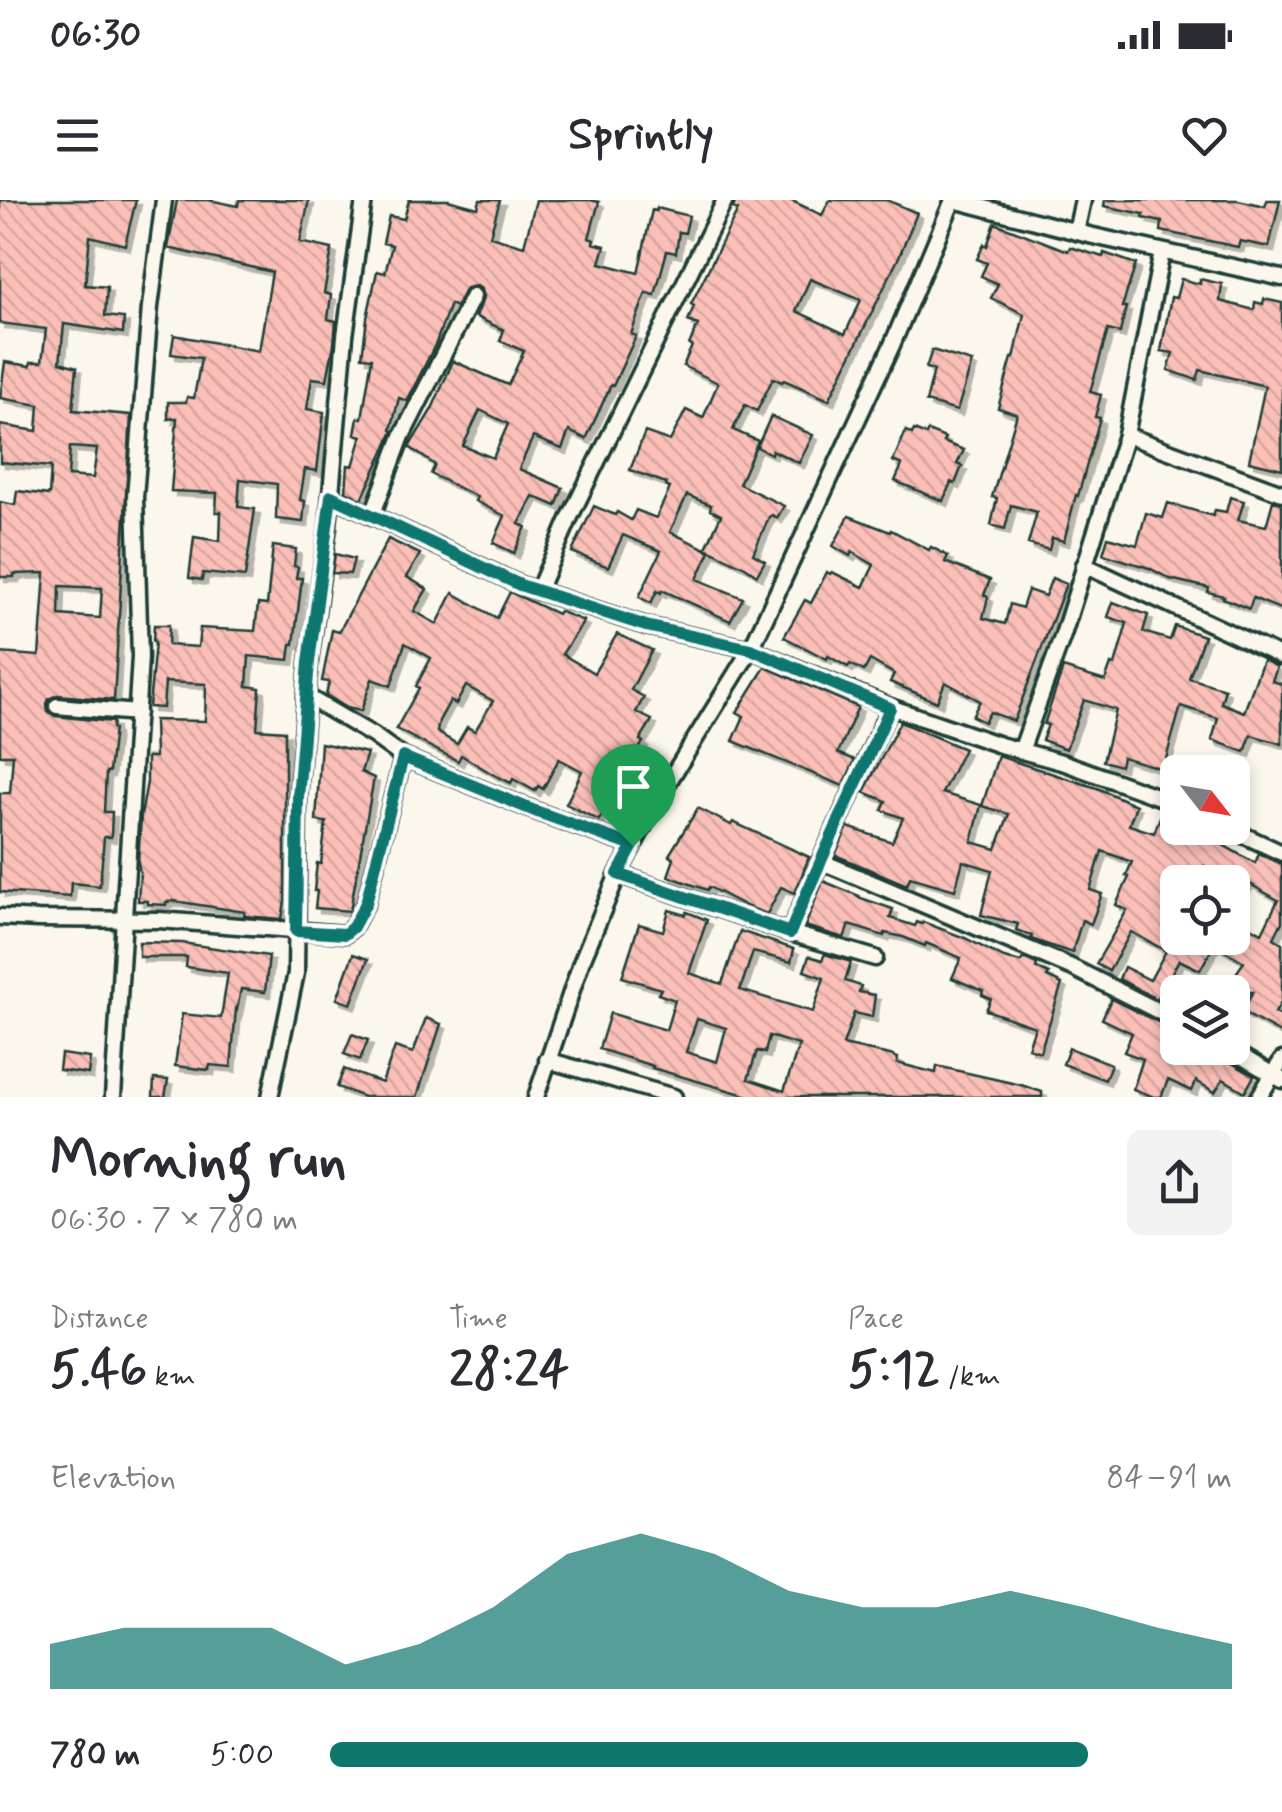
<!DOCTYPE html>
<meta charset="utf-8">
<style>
:root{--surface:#fff;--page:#f2f2f3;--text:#2b2b33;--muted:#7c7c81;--accent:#0f766e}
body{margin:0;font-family:Mynerve,sans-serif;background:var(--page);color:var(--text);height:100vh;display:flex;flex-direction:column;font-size:38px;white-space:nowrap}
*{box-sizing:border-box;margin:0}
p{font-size:32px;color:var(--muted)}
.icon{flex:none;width:55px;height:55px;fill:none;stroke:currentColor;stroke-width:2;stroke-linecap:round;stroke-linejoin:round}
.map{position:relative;height:897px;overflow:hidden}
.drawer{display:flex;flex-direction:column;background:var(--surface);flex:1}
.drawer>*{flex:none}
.needle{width:65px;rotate:121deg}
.controls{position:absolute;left:1160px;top:555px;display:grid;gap:20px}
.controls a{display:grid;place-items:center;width:90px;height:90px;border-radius:15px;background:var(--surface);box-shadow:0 5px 15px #0003;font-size:50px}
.pin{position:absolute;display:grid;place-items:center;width:85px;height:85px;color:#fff;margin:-102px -42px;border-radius:50% 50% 50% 0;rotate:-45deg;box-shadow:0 0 10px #0007}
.pin .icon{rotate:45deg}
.round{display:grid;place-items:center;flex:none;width:105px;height:105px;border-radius:15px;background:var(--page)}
.head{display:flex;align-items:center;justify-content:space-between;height:170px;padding:0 50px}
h1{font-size:55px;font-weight:700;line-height:75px}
.stats{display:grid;grid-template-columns:repeat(3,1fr);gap:15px;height:170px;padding:10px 50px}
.stats div{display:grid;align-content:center}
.stats b{font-size:50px;font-weight:700}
.stats small{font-size:28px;font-weight:400}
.stats p{font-size:28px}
.chart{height:280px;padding:20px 50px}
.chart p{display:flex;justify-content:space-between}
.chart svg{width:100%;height:180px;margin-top:10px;fill:var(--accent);opacity:.7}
ul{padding:0 50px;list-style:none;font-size:32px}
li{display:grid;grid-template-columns:160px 120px 1fr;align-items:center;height:75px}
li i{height:25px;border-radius:12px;background:var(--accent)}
.status{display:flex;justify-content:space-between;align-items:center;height:70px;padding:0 50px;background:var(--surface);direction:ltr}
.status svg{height:28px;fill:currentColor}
header{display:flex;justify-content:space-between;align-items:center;height:130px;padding:0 50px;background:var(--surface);font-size:45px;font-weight:700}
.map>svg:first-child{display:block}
.building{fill:url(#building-back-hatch);stroke:#1f3d34;stroke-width:2.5;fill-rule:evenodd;filter:url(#shadow)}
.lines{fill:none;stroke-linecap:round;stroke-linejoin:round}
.minor-casing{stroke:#1f3d34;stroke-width:21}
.minor{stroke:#fbf7ec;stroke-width:14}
.route-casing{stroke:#fff;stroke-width:20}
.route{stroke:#0f766e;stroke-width:12}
</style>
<div class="status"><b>06:30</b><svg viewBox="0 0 49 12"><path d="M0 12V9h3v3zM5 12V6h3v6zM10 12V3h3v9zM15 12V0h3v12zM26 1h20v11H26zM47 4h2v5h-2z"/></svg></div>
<header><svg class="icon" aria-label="menu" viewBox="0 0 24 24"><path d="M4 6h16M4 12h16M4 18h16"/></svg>Sprintly<svg class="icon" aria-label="heart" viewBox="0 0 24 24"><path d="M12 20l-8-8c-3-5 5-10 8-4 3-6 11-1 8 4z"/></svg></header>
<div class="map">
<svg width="1282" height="897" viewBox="0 0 1282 897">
<defs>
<pattern id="building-back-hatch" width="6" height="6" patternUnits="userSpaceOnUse" patternTransform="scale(2.5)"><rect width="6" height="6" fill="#fbbfb8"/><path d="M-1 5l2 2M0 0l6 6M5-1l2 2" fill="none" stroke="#d7a59f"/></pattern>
<filter id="shadow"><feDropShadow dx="5" dy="5" stdDeviation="0" flood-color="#0004"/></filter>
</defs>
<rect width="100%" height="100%" fill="#fbf7ec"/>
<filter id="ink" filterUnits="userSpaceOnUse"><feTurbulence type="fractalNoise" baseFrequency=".01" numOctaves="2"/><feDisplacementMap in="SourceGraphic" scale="20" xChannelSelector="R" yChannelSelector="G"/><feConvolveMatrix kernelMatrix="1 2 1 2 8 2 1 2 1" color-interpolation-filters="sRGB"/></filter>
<g filter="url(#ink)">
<!-- building -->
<g class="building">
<path d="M0,0H136L125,45L90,36L85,85L107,87L105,116L124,118L123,133L64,124L60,162L77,167L73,210L131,215L114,500L57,495L49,499L47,504L48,511L55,516L113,522L112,528L114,529L109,572H106L104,612H112L111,637H104L100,686L71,683L70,697L0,692V593H10L13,555H0V453L39,456L45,373L14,374V377H0V302L15,305L17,291L49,295L51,267L0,262V225L37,231L39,205L0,198L5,162L30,166L31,162H42L46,129L0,123ZM70,247L97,249L93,278L68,276ZM60,386L102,388L100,418L59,415Z"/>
<polygon points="177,0 209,0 238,6 239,0 309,0 300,42 332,49 324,93 331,95 328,119 336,121 334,144 327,180 312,178 307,209 324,212 317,271 305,269 300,300 305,301 303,322 276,319 277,284 240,279 238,307 255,309 245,377 203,373 202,380 189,378 194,337 220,341 221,312 216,312 217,293 171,291 177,218 168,219 168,202 186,202 187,197 194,198 201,158 171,154 174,135 259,151 272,72 168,48"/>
<path d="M409,0H448L478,8L480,0H500L490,36L524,46L536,0H590L599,2L589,38L594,40L593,43L605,46L600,63L638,73L652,10L656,11L657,8L689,16L685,33L679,32L676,53L667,51L655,95L646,93L631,134L636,136L613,186L611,185L586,239L569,231L562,249L533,237L519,269L563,288L556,306L533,296L519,324L526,327L514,353L493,343L505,316L475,301L477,297L431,274L435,265L409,247L432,209L453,161L508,185L524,151L500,141L504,130L476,117L484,96L481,89L477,86L466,88L456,107L450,104L436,143L407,201L399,198L391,230L393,231L362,299L346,291L348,265L353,266L362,236L355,234L358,218H362L372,158L362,157L367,118L377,71L385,73L392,45L383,43L389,16L404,19ZM480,210L508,224L493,258L463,246Z"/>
<path d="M736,0H790L822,15L830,0H887L917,13L898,59L829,200L784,180L782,182L773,178L757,211L745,205L733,230L758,241L739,284L784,306L777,318L772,315L769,317L753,354L765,361L757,375L745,367L706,348L721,315L710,310L711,305L687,295L670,332L710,351L697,379L743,398L730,421L662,390L661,393L657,391L651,403L639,397L661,351L623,335L608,367L572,352L594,306L615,315L617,312L631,320L636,310L656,318L670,288L665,286L666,283L630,270L645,232L670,241L686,210L703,218L718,183L683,166L692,146L689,145L698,125L688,121L694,106L691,104L738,10L733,8ZM810,79L861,100L845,134L796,111Z"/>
<polygon points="1105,0 1238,0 1265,6 1267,0 1280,0 1269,47 1240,41 1238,47 1161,31 1162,22 1143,18 1144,14 1104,6"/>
<polygon points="995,23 1068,51 1070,47 1103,57 1104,53 1136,64 1122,107 1126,107 1120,133 1108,130 1090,192 1101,195 1095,217 1100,218 1078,296 1076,295 1064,341 1052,338 1049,350 1028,344 1037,312 1011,305 1005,329 991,325 997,298 992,297 1017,214 998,208 1012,158 1014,158 1024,114 991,98 998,84 981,76 987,63 977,59 984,44 987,46"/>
<polygon points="1181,79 1200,84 1200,79 1222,84 1220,101 1254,110 1255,102 1263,104 1264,99 1282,103 1282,269 1249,261 1265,186 1200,170 1197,180 1168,170 1173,153 1161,151 1171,97 1176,98"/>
<polygon points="932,150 972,162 957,211 926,202 934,170 926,168"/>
<polygon points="771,216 813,235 799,263 772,250 771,254 757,247"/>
<polygon points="914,230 926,235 928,231 945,238 943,242 964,250 957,264 962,266 955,284 951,282 943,301 895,281 902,265 893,261 906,231 912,234"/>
<polygon points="1230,297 1244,301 1238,320 1266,326 1273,301 1282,303 1282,410 1253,398 1249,409 1223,398 1224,396 1208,392 1209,388 1170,379 1149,368 1103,354 1108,337 1137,345 1146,313 1163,318 1168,303 1213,316 1215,310 1226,312"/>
<polygon points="849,316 890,332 891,330 929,350 931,347 948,356 945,362 990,380 984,395 988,397 983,418 1005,424 1010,404 1022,408 1028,390 1045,396 1052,378 1066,384 1014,521 990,512 984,522 972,516 980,501 945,482 937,502 890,482 894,474 870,460 864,471 850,464 848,467 828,456 827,459 784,437 805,400 811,403 827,372 830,374 832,372 863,387 874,365 852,352 850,356 833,346"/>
<path d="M388,339L420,354L407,377L427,389L414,411L437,424L453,393L497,418L510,392L557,414L559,411L584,421L562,454L594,473L617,434L652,450L631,490L644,497L636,512L652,520L640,540L643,542L599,620L566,604L582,571L559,559L543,589L538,586L535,591L513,579L511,583L494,575L461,555L458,561L396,529L419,488L416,486L431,458L405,443L391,486L372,479L361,511L347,508L326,495L329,482L322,481L332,430L339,432ZM466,486L493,501L475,531L467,527L457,544L437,532L439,521L450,501L456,504Z"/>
<polygon points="273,346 296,349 294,366 298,367 296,378 302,378 294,444 291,444 289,460 249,456 247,486 260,488 257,529 285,531 285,701 282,719 244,716 245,712 174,701 166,702 166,705 147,704 147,701 138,701 140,672 138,663 141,616 147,582 147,557 155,557 154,520 205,521 206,484 165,482 163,508 149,507 155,442 153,442 154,425 169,425 168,445 198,447 200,428 255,431 258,404 267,405"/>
<polygon points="335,354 354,359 350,374 332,373"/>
<polygon points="1113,402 1148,415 1143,432 1170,440 1175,426 1204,436 1189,478 1225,489 1221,503 1244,512 1263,460 1277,467 1272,481 1282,484 1282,544 1251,535 1245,552 1212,540 1218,518 1181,506 1163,569 1122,557 1120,566 1103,561 1116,510 1084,500 1066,549 1042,540 1048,525 1044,524 1063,468 1105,481 1111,464 1115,465 1127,423 1108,417"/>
<polygon points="765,467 858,507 838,553 855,560 843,586 733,541 744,516 737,512"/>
<path d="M900,522L964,549L942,593L981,605L972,642L996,649L1009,614L982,606L998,556L1097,588L1136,605L1129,625L1154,633L1160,617L1178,623V628H1201L1218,638L1216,641L1255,663L1259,654L1282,664V722L1274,738L1282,743V801L1275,813L1282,816V834L1242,812L1253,792H1223L1244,762L1214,745L1200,770L1179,760L1157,799L1119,779L1124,767L1150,780L1166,751L1131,732L1109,771L1096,764L1127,710L1116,705L1129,677L1126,676L1132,662L1102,651L1090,690L1102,694L1091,724L1082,720L1072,753L1031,739L1032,736L1016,730L1018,724L981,715L992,670L963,661L955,690L910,677L907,685L835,655L848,627L892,642L903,618L882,610L886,601L864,592ZM1204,666L1244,689L1248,683L1278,700L1262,733L1232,716V738H1178V682H1196Z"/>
<polygon points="321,543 367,553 361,572 374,578 350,711 315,708 317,691 314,691 317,663 321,664 326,622 316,621"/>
<polygon points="698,608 731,625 733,622 809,657 795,693 781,687 767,714 748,707 709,687 707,690 668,676 674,659 669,655"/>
<polygon points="823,681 859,696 858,697 893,709 890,718 915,726 917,722 922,724 923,722 965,738 1004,758 1021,762 1023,758 1037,764 1036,768 1049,774 1047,777 1062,784 1040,852 1028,848 1035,827 986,810 991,799 982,795 983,791 952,778 961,758 926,743 925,746 903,737 885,733 884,736 849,725 844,738 805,726"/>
<path d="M669,710L686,715L687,712L707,720L689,773L722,784L740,731L794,749L791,762L753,752L740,790L813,812L824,778L804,771L809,756L822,760L825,754L851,762L845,781L861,786L859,792L875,795L872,817L854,813L843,845L890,855L898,858L897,863L936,873L937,866L1021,885L1042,892V897H752L652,868L653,866L599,849L610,813L666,830L675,800L658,794L661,789L622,777L639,724L663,731ZM697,819L726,828L717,862L686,852ZM769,836L799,845L784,891L748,879L757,851L765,853Z"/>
<polygon points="139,742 182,743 269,756 265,792 241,789 237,810 236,809 231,867 210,865 209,870 175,866 182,814 221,818 228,773 186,767 187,757 139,757"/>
<polygon points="353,754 368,759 351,804 337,799"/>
<polygon points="1111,799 1178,832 1178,848 1216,848 1222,857 1254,876 1245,892 1223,879 1215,892 1196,881 1192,891 1168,880 1161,897 1154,897 1133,889 1143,859 1124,852 1132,833 1102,819"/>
<polygon points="426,818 441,824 417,897 364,897 337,887 344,869 382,883 395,847 413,853"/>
<polygon points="352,834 368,840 360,860 344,854"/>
<polygon points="1069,848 1111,864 1105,880 1063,864"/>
<polygon points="61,854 90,858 88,874 59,870"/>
<polygon points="154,879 168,880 165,897 153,897"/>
</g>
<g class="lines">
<!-- minor casing -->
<g class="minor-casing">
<g id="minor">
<polyline points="954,0 1089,35 1282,78"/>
<polyline points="1076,32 1083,0"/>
<polyline points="1126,235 1282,293"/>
<polyline points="331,296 520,385 646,426 751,449 890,507 1000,545 1065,563 1178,604"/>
<polyline points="372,316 402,236 473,96"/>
<polyline points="1084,365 1282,457"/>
<polyline points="538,391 570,317 725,0"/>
<polyline points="306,496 374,536 403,557 535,611 633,646"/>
<polyline points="57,506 137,513"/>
<polyline points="1021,551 1063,435 1126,235 1162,52"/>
<polyline points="1228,628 1282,653"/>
<polyline points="820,661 1071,767 1178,821"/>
<polyline points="618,674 790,733 875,758"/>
<polyline points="0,717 38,719 159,720 345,734 353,727 366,703 403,557"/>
<path d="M790,733C821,657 857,583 890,507"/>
<polyline points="1227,848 1282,880"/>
<polyline points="547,860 674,897"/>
<polyline points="113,897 140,457 135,297 150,107 164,0"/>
<polyline points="270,897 296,773 298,598 309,462 328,327 345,136 364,0"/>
<polyline points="536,897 581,763 618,674 661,594 751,449 892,145 953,0"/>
<polyline points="1259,897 1282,860"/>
</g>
</g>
<!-- minor -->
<use href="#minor" class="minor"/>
</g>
</g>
<g class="lines" filter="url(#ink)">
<!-- route casing -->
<g class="route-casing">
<path id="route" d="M331,296L520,385L646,426L751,449L890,508C857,583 821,657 790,733L618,674L633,646L535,611L403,557L366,703L353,727L345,734L296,731L298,598L309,462Z"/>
</g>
<!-- route -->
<use href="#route" class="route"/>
</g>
</svg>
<div class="controls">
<a><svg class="needle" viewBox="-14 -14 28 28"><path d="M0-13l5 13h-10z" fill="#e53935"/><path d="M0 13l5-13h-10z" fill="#7c7c81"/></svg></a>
<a><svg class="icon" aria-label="locate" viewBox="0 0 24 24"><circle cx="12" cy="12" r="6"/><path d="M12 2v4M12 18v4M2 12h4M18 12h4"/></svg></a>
<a><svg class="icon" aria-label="layers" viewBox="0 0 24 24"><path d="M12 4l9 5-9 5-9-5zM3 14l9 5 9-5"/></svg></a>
</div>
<div class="pin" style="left:633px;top:646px;background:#1e9e55"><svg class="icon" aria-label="arrive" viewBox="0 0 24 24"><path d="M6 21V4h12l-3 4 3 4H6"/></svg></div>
</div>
<section class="drawer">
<div class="head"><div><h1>Morning run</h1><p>06:30 · 7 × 780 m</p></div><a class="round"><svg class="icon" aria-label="share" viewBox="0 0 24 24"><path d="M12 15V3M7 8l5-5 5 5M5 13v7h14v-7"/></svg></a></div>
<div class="stats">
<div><p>Distance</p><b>5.46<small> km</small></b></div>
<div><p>Time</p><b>28:24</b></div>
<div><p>Pace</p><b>5:12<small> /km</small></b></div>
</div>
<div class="chart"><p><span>Elevation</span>84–91 m</p>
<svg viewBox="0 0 160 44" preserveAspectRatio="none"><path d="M0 44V33L10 29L20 29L30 29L40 38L50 33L60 24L70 11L80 6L90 11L100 20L110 24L120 24L130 20L140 24L150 29L160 33V44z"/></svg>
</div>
<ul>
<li><b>780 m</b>5:00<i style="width:84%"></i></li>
</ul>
</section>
